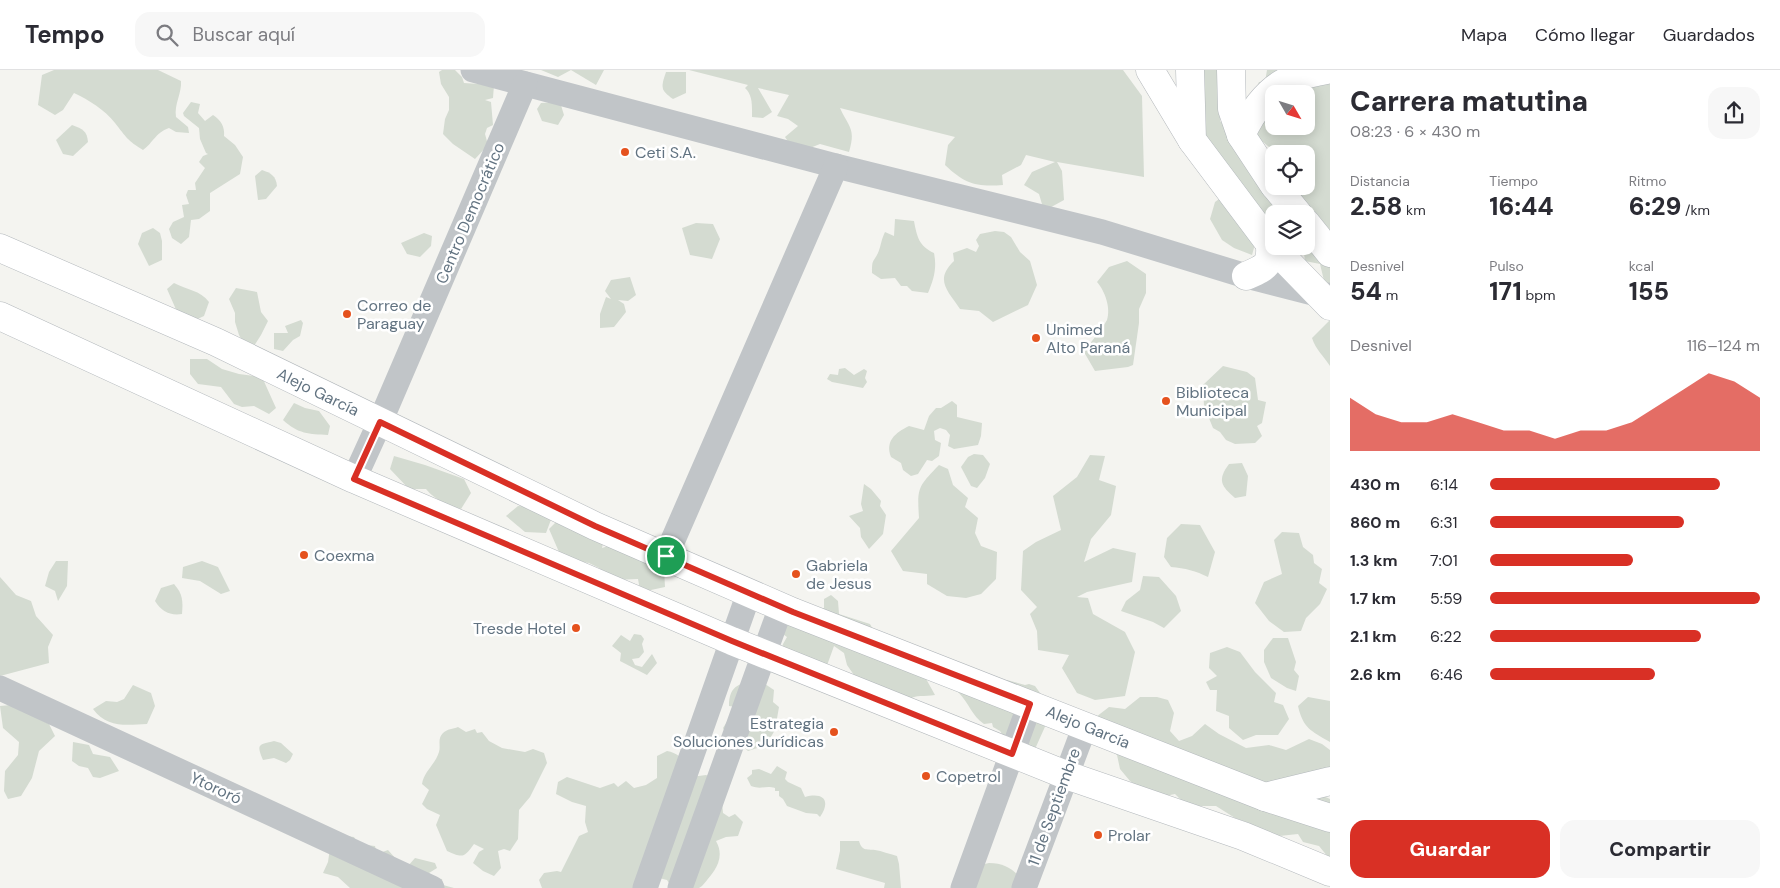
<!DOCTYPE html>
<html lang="es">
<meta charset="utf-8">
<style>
:root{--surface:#fff;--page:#f7f7f7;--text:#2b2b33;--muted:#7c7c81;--line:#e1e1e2;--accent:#d93025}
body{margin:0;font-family:"DM Sans",sans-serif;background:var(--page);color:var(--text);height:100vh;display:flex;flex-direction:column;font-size:19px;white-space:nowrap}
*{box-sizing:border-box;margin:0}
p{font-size:16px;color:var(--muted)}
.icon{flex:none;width:28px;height:28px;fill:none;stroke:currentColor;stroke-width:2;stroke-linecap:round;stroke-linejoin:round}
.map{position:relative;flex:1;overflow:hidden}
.sheet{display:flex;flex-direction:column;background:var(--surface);width:450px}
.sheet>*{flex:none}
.needle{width:32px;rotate:129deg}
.buttons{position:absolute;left:1265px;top:15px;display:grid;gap:10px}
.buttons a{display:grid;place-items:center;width:50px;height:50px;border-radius:10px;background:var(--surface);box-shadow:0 2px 12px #0003;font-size:25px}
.pin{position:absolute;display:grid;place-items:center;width:42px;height:42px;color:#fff;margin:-21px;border:2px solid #fff;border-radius:50%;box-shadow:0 1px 5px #0007}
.round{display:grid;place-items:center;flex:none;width:52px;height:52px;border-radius:15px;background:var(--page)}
.overview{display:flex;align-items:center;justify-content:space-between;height:85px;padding:0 20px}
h1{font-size:28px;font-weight:800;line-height:38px}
.metrics{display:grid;grid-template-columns:repeat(3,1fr);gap:8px;height:85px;padding:5px 20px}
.metrics div{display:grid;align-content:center}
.metrics b{font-size:25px;font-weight:800}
.metrics small{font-size:14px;font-weight:400}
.metrics p{font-size:14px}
.chart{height:140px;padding:10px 20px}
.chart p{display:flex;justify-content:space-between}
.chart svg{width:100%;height:90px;margin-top:5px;fill:var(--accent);opacity:.7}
.button{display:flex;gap:10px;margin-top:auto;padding:10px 20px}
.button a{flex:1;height:58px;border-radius:15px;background:var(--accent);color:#fff;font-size:20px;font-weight:800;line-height:58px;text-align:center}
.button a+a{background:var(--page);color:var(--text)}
ul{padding:0 20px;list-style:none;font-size:16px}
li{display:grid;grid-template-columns:80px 60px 1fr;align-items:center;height:38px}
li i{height:12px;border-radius:6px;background:var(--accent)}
header{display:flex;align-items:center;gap:30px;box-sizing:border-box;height:70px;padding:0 25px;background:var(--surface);border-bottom:1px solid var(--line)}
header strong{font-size:24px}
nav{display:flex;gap:28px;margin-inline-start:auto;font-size:18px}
.search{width:350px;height:45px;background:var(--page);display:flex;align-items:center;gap:12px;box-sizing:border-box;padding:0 18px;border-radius:15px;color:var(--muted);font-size:19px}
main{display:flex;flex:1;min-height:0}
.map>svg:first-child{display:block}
.green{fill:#d4dbd1;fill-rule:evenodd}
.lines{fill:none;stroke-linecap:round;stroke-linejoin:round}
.secondary-casing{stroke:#b3b8bc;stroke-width:29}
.primary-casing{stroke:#b4b8bc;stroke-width:29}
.street{stroke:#c1c5c8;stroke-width:25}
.secondary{stroke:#fff;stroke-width:28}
.primary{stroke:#fff;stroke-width:28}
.route-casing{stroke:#fff;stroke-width:10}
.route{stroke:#d93025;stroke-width:6}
.poi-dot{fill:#e5521e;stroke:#fff;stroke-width:2}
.labels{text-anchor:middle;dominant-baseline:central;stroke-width:5;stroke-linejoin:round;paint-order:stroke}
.poi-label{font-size:16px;fill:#627381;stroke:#fff;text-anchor:start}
.street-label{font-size:16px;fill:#627381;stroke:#fff}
</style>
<header>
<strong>Tempo</strong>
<div class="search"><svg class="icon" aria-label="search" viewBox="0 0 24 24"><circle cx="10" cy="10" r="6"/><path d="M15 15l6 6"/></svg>Buscar aquí</div>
<nav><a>Mapa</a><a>Cómo llegar</a><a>Guardados</a></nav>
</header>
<main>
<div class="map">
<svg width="1330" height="818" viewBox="0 0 1330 818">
<rect width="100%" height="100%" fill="#f4f4f0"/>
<!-- green -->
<g class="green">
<path d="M54,0H158L181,11C182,23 174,34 176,47L188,57L189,63L176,62L169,58C155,63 154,72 143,80C128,71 126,67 115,53C105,40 89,30 74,23L63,40L55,45L38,35L42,5Z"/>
<polygon points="442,0 455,0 462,7 464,13 494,15 493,28 485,30 491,32 493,55 487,58 485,64 488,75 475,89 453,74 443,64 445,49 449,40 449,27 441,14 439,2"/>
<polygon points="541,0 604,0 596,15 571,0 558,7"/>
<path d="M689,0H1123L1142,26L1144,107L1057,92L1062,101L1064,130L1044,141L1039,124L1024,115L1032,102L1055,92L1026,85L1021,95L1002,105L1003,115C976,117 965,114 945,95L948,75L955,67L840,38C849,58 856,58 849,82L820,74L805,80L791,76L785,67L798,56L788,49L777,46L789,25L758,18L772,42L763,48L752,47C752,37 753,25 745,18L748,15Z"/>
<polygon points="1194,0 1224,0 1220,51 1242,71 1295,144 1274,144 1274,149 1270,148 1261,153 1252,185 1234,178 1222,170 1210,149 1215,132 1226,124 1205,74"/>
<path d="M1267,0H1330V163L1288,133L1294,116H1306V84H1274V90L1273,80L1254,65L1248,37L1259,12H1265ZM1274,24H1306V56H1274Z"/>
<path d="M666,2H686V23L673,29C660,20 661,17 666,2Z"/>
<path d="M191,32L200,34L198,43L205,51L213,45C221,50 225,57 224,66L235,75L243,87L240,104L210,123V141L199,149L191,150L189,167L181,174L172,168L169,159L173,152L184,147L182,135L189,134L186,125L188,120H196L195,113L205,98L199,92L203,86L208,84L206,83L200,69L199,58L184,46L183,43Z"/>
<polygon points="560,32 564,45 558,55 542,51 537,39 541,33"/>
<path d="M72,55C83,59 87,61 88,72L73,86L63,84L56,70Z"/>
<path d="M262,100C271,103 276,106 277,116L266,129L258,130L255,106Z"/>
<path d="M895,149L914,151C917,167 919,176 934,183C937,198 934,209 928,223L912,221L907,216H901L895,208L881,209L872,203C872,189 873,193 878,183C881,176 881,170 885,162L894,166Z"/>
<polygon points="1306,152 1330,180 1330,218 1326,219 1320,194 1305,191 1303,176 1306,176"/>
<polygon points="696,153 713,154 720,169 712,189 690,185 682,158"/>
<polygon points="153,158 160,163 162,171 162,190 149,196 138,174 142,163"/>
<path d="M995,161L1004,162L1011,167L1020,182L1030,191L1037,215L1028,235L993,252L979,241L960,239C948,221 934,210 954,191L953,183L967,178L976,182L979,176L976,170L980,164Z"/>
<polygon points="424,163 432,166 431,176 420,187 407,184 401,173"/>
<path d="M1127,191L1146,204V223L1139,239V253L1133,295L1128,297L1095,301L1084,282C1089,274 1103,258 1107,250C1111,238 1105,221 1097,212L1109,197Z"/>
<polygon points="630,207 636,225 628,231 618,230 624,234 626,242 614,257 600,258 600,244 606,227 611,229 605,221 611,210"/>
<path d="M174,213C187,220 200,220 209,232L204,246L189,253L178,244L167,219Z"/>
<polygon points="236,218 257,222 261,242 268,251 261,265 254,276 244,274 239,265 235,252 235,243 229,229"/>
<polygon points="301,250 303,253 300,266 293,270 283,281 274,279 274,263 288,263 285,256"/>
<path d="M1329,251H1330V296C1323,285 1316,280 1312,268Z"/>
<polygon points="190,289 207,289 222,299 239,304 262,307 276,338 269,344 254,336 242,337 234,334 221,317 198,314 190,304"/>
<polygon points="1223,296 1247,302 1255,308 1258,330 1266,332 1262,353 1257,356 1262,366 1255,373 1235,374 1226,370 1220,362 1213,358 1204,336 1203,315"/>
<polygon points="845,298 854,305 864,299 867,301 865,308 867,312 863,318 832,312 827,309 830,304 838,305 839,299"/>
<path d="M952,331L957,335V347L982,353L981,366L978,375L954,379L948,376L950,365L946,360L940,358L934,361L935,370L941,373L939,386L932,391L927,390L918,404L911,406L903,400L901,393L891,387C885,371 895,363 909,356L924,360L929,346L936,338H941Z"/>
<path d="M294,333L305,338L319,341L330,356L328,365C309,364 298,364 283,350Z"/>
<polygon points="974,384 983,385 990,394 985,408 977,418 971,416 961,397 968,387"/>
<polygon points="1090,385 1105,386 1099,410 1116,416 1111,445 1091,469 1084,492 1113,478 1136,483 1132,512 1087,522 1077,527 1088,528 1093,544 1125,562 1135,582 1125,626 1095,630 1077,623 1062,598 1069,585 1038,580 1037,561 1030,544 1037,537 1021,520 1023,481 1036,472 1061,460 1053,426 1077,407"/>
<path d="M394,386L425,395L464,409L471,423L461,439C448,436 435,430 426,419H409L390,399Z"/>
<path d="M1242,393L1248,406L1246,426L1235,428C1221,416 1217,410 1229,394Z"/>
<path d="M939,395L948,399L953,415L968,428L965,437L978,448L975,463L981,476L997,482L996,509L981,524L966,528L947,526L927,514V504L903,501L891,481L919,448C917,417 918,417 939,395Z"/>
<polygon points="864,414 871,419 881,431 880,436 886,445 883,464 869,479 861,467 860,458 849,446 863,441 861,434"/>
<polygon points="518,436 536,437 552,447 546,463 525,462 506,446"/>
<polygon points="560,448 604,470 602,478 614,474 664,498 665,517 651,520 640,520 638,509 614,510 599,498 589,493 575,491 559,482 549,459"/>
<path d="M1181,454L1200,455L1215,482L1208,507C1196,501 1185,498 1171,497L1164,487L1167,468Z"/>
<polygon points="1282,462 1299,463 1303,477 1313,485 1314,493 1322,499 1319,513 1327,519 1320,534 1306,548 1301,561 1284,562 1269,551 1255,533 1264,512 1282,504 1274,470"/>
<polygon points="56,491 68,491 67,516 58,531 55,521 45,516 49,502"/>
<polygon points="202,491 218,497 230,521 221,524 200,511 182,508 183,497"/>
<polygon points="1143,506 1159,507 1176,526 1181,541 1164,558 1153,552 1121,541 1126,531 1140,520"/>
<polygon points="0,507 16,525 31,531 36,546 53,565 48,577 49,593 0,606"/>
<path d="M174,514C183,524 183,531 182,544C170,546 161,541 155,531L161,518Z"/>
<path d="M831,525L838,531L839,544L870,554L874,561L925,607L935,625C924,627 917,624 907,630L854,605L847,595L844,583L834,576L825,601L780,585L783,574L787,567L773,557L824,538V529Z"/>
<polygon points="634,564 641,565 644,569 642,574 644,582 639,588 632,589 635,595 642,597 652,584 657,593 647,605 620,591 621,583 612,576 621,565 630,571"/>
<polygon points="1273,568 1288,568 1296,592 1294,600 1299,606 1296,621 1287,618 1271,608 1264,592 1264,580"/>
<polygon points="1227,577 1240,582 1255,602 1276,623 1274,632 1283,635 1289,649 1278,665 1256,665 1243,670 1229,658 1229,646 1216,641 1217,620 1210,620 1206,612 1217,606 1209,598 1210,583"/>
<path d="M759,610L774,620L773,632L779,637L775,660L766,675L748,681L735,668L727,666L723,658L736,637L729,636C729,614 741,613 759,610Z"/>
<path d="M1007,610L1025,615L1029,614L1035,616L1043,627L1048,650L1035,679L1009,674L1000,661L993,657L992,653L984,654C972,646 969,633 958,622L959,613L999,615Z"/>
<path d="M133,615L151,623L155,636L147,654C125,655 107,658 93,639L106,631L117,632L124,629Z"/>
<polygon points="1140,627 1157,627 1168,630 1174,643 1170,661 1179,671 1192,666 1205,654 1219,664 1246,678 1269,675 1286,680 1309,669 1322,674 1330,680 1330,697 1317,723 1330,729 1330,786 1328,787 1319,776 1303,772 1298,764 1269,767 1249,753 1235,748 1216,736 1197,736 1183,732 1175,724 1160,727 1144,722 1130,711 1120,699 1117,685 1109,679 1096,647 1109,637 1125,639"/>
<path d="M1308,627L1330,631V672C1311,661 1303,658 1298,636Z"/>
<polygon points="11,635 49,654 55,666 39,681 32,708 21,726 8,729 4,721 5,701 18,685 19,672 3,658 0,636"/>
<path d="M458,657L466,662L475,659L477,663L482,662L489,671L502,678L525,682L533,679L544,683L547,693L530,727L519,740L518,769L510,781L504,779L498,781L501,798L494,806L483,801L473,793L479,782L484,779L474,774C464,788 463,788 447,781L436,755L440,745L427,739L422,734L429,720L422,714C424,701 435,695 439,682C441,675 437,669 443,663C447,659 453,659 458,657Z"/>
<path d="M274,671L281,673L293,684L290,690L286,693L274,688L263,690C256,673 259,675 274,671Z"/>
<polygon points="73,672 89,675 93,684 110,687 119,701 100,708 93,707 88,698 79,696 72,691"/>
<path d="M667,681C683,684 685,694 691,707L706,705L720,712L723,743L729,747L735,744L743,752L738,766L726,767L716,771C726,789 714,802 702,816L699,818H672L667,810L659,808L658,818H542L539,810L544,803L557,801L561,802L579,766L588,762L585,752L586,736L572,732L556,724L558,712L567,707L600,718L614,713L618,717L626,711L634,718L646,715L657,708V686Z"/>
<path d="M777,696L787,702L785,709L788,712L801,718L805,727C824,722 831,731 820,747L817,744L806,743L787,736L783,729L779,726V721H775V718C765,715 762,720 751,716L747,708L752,704V700L759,699L771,704Z"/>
<polygon points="345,766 354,767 358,774 375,776 377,784 388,780 396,789 408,796 415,788 435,793 437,798 429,803 433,808 442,809 443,815 454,818 350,818 338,807 323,803 328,792 330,778"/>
<path d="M840,771H859C862,781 866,779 875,780C882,781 889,784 897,786L899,794L901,818H884L885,813L836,799L840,781Z"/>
<path d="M989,793C1008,793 1018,803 1028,818H966L972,797Z"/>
</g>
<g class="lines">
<!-- secondary casing -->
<g class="secondary-casing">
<g id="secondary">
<polyline points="1190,0 1192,70 1270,174 1330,236"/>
<polyline points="1231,0 1232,39 1241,65 1274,115"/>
<polyline points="1275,116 1298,144"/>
<polyline points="1306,153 1330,183"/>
<polyline points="0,178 216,272 595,456 793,542 1265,727 1330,748"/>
<path d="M1246,206C1266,197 1271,196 1270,174"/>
<polyline points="0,246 354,409 732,571 1066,705 1243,766 1330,802"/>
<polyline points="1265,727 1330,711"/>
</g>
</g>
<!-- primary casing -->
<g class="primary-casing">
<g id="primary">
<polyline points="1150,0 1192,70"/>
<path d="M1241,65C1251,44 1266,21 1287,11C1299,5 1313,3 1326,0"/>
</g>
</g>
<!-- street -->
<g class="street">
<polyline points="473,0 836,96 1102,162 1246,206 1320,225 1328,225"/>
<polyline points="354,409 380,352 525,14"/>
<polyline points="666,486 836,96"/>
<polyline points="0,618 432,818"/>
<polyline points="645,818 749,523"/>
<polyline points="680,818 781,537"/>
<polyline points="963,818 1030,634"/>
<polyline points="1024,818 1085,656"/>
</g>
<!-- secondary -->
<use href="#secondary" class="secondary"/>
<!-- primary -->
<use href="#primary" class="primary"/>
</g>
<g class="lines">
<!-- route casing -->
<g class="route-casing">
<polygon id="route" points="380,352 595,456 793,542 1030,634 1012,684 732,571 354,409"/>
</g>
<!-- route -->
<use href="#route" class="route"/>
</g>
<!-- markers -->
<g class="poi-dot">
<circle cx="625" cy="82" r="5"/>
<circle cx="347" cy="244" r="5"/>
<circle cx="1036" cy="268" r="5"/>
<circle cx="1166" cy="331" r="5"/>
<circle cx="304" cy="485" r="5"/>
<circle cx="796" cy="504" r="5"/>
<circle cx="576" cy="558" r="5"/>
<circle cx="834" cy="662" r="5"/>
<circle cx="926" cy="706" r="5"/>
<circle cx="1098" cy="765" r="5"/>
</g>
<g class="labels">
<!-- poi labels -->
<g class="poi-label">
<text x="635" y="82">Ceti S.A.</text>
<text x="357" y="235">Correo de<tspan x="357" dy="18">Paraguay</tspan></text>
<text x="1046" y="259">Unimed<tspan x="1046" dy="18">Alto Paraná</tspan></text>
<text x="1176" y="322">Biblioteca<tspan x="1176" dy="18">Municipal</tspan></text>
<text x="314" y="485">Coexma</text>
<text x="806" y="495">Gabriela<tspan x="806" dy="18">de Jesus</tspan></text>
<text x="566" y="558" text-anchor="end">Tresde Hotel</text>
<text x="824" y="653" text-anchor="end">Estrategia<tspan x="824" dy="18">Soluciones Jurídicas</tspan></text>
<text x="936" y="706">Copetrol</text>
<text x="1108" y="765">Prolar</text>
</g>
<!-- street labels -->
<g class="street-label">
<text transform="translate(470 143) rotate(-67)">Centro Democrático</text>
<text transform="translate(318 322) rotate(26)">Alejo García</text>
<text transform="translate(1088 657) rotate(22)">Alejo García</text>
<text transform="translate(216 718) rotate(25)">Ytororó</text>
<text transform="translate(1054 737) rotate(-70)">11 de Septiembre</text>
</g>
</g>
</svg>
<div class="buttons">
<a><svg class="needle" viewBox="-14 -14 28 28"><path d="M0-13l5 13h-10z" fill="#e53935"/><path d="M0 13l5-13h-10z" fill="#7c7c81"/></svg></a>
<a><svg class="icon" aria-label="locate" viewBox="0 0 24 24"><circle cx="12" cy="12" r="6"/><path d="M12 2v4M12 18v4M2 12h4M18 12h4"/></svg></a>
<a><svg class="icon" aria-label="layers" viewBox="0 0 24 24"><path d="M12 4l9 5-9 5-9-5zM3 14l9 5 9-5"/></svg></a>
</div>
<div class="pin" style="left:666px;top:486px;background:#1e9e55"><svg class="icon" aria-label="arrive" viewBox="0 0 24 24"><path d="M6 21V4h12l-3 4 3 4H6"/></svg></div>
</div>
<section class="sheet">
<div class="overview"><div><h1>Carrera matutina</h1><p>08:23 · 6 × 430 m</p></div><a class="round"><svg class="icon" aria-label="share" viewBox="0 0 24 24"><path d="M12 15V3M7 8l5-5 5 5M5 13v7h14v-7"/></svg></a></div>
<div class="metrics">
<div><p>Distancia</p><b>2.58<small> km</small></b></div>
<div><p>Tiempo</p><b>16:44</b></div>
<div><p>Ritmo</p><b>6:29<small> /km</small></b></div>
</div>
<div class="metrics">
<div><p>Desnivel</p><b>54<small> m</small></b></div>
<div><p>Pulso</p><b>171<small> bpm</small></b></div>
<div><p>kcal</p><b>155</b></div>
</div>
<div class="chart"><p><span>Desnivel</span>116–124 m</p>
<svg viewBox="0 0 160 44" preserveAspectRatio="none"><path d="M0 44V18L10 26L20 30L30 30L40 26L50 30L60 34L70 34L80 38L90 34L100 34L110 30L120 22L130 14L140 6L150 10L160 18V44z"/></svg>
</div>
<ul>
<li><b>430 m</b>6:14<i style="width:85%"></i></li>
<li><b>860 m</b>6:31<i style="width:72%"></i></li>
<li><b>1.3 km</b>7:01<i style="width:53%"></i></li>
<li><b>1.7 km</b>5:59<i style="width:100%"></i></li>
<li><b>2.1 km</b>6:22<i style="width:78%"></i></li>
<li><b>2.6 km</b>6:46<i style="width:61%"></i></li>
</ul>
<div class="button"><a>Guardar</a><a>Compartir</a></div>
</section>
</main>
